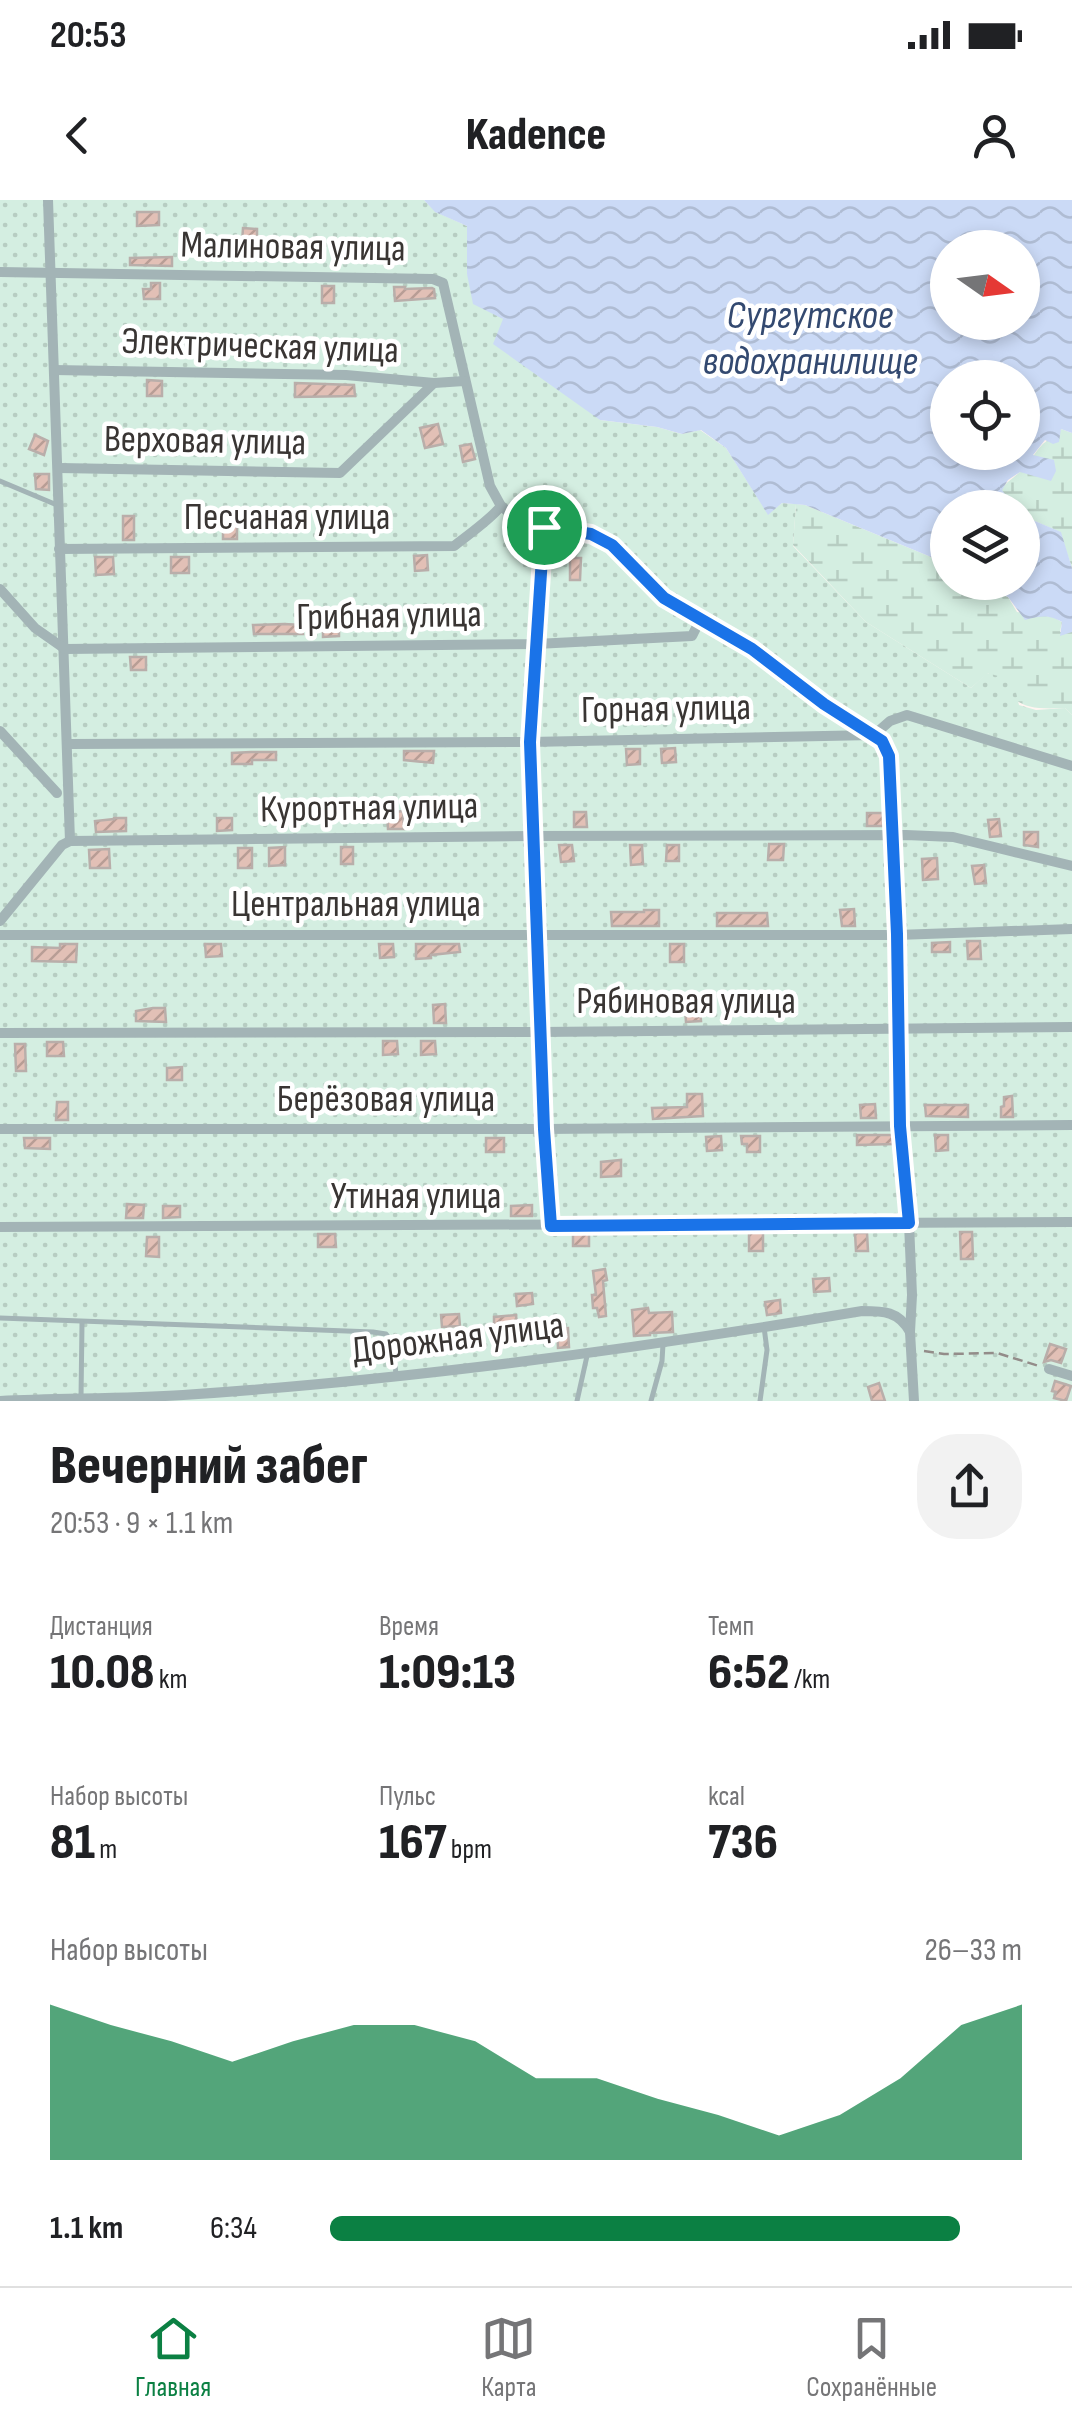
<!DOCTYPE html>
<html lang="ru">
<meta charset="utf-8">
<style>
:root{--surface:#fff;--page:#f2f2f2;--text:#202124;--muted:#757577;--line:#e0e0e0;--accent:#0b8043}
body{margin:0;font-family:"Sofia Sans Condensed",sans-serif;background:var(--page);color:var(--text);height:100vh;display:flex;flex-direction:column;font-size:38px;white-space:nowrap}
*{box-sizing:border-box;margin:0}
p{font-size:32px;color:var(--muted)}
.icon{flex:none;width:55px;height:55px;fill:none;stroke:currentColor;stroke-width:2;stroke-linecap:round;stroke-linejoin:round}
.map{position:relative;height:1201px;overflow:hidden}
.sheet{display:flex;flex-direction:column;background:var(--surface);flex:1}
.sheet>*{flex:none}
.needle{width:65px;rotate:104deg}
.buttons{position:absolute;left:930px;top:30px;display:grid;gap:20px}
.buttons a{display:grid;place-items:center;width:110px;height:110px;border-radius:50%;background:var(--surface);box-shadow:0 5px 15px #0003;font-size:50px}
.pin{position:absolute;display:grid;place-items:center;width:85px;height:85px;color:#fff;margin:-42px;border:5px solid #fff;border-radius:50%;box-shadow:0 2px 10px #0007}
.round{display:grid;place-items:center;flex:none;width:105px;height:105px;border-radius:40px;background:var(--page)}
.summary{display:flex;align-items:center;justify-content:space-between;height:170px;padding:0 50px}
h1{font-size:55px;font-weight:800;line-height:75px}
.figures{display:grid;grid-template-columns:repeat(3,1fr);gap:15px;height:170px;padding:10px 50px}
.figures div{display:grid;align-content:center}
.figures b{font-size:50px;font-weight:800}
.figures small{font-size:28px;font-weight:400}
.figures p{font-size:28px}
.chart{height:280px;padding:20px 50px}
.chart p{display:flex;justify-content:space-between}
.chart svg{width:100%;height:180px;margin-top:10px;fill:var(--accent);opacity:.7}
ul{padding:0 50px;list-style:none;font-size:32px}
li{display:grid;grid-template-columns:160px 120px 1fr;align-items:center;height:75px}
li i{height:25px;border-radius:12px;background:var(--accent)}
.status{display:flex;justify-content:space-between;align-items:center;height:70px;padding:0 50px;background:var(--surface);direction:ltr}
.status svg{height:28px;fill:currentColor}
header{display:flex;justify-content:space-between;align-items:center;height:130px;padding:0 50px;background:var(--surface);font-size:45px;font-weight:800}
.tabs{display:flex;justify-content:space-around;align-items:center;height:140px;border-top:2px solid var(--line);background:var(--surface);font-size:28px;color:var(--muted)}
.tabs a{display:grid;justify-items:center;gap:5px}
.tabs .on{color:var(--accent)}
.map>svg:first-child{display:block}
.wetland{fill:url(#wetland-marsh)}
.garden{fill:url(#garden-dots)}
.water{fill:url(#water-waves);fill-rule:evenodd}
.building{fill:url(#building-hatch);stroke:#b9aeaa;stroke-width:2.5}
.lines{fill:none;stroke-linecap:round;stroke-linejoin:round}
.path{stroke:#938c89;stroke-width:2.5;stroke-dasharray:10 5;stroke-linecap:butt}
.service{stroke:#a3b4b6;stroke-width:5}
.minor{stroke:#a3b4b6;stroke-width:10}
.route-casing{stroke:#fff;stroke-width:20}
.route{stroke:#1a73e8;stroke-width:12}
.labels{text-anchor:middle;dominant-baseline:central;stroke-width:9;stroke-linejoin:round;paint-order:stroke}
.street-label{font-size:38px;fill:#393533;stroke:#fff}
.water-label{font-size:40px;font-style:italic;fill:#334970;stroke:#fff}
</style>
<div class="status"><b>20:53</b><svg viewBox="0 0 49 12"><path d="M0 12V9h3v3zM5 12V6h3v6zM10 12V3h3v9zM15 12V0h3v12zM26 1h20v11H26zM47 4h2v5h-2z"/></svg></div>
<header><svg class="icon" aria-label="back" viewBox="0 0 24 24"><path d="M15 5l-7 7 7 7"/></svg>Kadence<svg class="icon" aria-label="person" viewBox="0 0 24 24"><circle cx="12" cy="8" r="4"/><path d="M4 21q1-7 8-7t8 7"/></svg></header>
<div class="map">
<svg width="1072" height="1201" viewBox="0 0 1072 1201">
<defs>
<pattern id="wetland-marsh" width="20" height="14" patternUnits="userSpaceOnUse" patternTransform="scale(2.5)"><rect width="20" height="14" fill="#d4eee1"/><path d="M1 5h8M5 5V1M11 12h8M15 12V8" fill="none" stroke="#b7cdc2"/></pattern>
<pattern id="garden-dots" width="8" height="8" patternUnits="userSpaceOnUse" patternTransform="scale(2.5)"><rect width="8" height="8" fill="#d4eee1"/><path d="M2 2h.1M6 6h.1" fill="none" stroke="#b7cdc2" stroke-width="1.8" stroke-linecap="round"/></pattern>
<pattern id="water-waves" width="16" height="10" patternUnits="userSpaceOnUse" patternTransform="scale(2.5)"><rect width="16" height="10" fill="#cbdaf6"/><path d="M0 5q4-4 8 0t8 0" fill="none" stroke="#afbcd3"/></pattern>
<pattern id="building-hatch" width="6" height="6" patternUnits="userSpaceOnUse" patternTransform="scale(2.5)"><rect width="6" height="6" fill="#e2c0b6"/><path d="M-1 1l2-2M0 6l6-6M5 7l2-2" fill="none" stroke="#b89d95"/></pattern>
</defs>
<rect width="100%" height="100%" fill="#fff5f1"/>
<!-- wetland -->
<g class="wetland">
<path d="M1061,229L1072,233V368L1060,332L1023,316L1022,308L1014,307L1001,290C1007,281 1014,278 1021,271C1037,256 1036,243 1059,235Z"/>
<path d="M796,304L805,305L931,357L947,367L948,382L975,383L1008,397L1017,412L1053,417L1062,422L1060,432H1072V515L1065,508C1019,510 1019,505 988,473L971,488L866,422L793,345Z"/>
</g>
<!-- garden -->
<polygon class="garden" points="0,0 424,0 436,12 467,26 467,74 503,119 600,220 657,227 682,234 700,230 726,248 768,314 782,303 796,304 793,346 866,422 971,488 987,473 1013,480 1019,505 1036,510 1065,508 1072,515 1072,1201 0,1201"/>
<!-- water -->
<g class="water">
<path d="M424,0H1072V233L1061,229L1059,242L1053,244L1045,240L1033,255L1054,260L1056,271L1051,281L1020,272L1008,280L1002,290L1014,307L948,308L947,367L931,357L805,305L782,303L768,315L726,248L701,230L682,234L657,227L600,220L493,144L503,119L473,104L467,74V26L435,12ZM948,48H1022V122H948ZM948,178H1022V252H948Z"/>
<path d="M1023,316L1061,332L1072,368V432L1060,436L1062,422C1048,414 1040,416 1025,420L1008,397L975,383L1022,382Z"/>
</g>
<!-- building -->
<g class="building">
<polygon points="137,12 159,12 159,25 137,26"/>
<polygon points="243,28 257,29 257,44 242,43"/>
<polygon points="172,57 172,66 130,65 130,58"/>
<polygon points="151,83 160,83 160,99 144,99 143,89 151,89"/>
<rect x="322" y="86" width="12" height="17"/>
<polygon points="394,87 405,87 405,89 432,88 434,89 435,98 395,101"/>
<polygon points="147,180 162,181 162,196 147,196"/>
<polygon points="295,183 354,185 355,196 295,197"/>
<polygon points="438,224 443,244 425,248 420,228"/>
<polygon points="35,235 48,241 44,255 29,249"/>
<polygon points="471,244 475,259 463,262 460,246"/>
<polygon points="35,274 49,274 49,290 36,289"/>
<rect x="123" y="316" width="11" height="24"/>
<rect x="223" y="319" width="14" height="20"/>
<polygon points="427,355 428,370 415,371 414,356"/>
<polygon points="95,357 113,357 114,374 96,375"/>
<rect x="171" y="357" width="18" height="16"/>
<polygon points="570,358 581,358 580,380 570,380"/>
<polygon points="284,424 302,425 303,434 254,434 253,425"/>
<polygon points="323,424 339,424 339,436 323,437"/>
<polygon points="130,457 146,457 146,470 131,470"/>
<polygon points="675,548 676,562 662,563 661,549"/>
<polygon points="626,549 640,549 640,564 627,565"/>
<polygon points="404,551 434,551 433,563 404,560"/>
<polygon points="251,552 276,552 276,560 252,560 252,564 232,564 232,553"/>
<polygon points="403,611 404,629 388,629 387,613"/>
<polygon points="574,612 586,612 587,627 574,627"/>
<rect x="867" y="613" width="16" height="13"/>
<polygon points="114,618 126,618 126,631 96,632 95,621 114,619"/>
<polygon points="217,618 232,618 232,630 217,631"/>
<polygon points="999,619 1001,636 990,637 988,620"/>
<polygon points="1024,632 1038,632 1038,647 1024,645"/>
<polygon points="769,644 784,644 783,660 768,660"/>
<polygon points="559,645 572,645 574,661 561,662"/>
<polygon points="630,645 642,645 643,664 631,665"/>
<polygon points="667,645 679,645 679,661 666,661"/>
<polygon points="285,647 285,665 269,666 269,648"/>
<rect x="341" y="647" width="12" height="17"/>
<rect x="238" y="648" width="14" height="20"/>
<polygon points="109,649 110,668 90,668 89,650"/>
<polygon points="937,658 938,679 923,680 922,659"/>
<polygon points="984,665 986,683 975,684 972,666"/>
<polygon points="854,709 855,726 842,726 840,710"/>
<polygon points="644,710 659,710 659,726 612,726 611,712 644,712"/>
<polygon points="717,713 767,713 768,726 717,726"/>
<polygon points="967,741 980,741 981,759 968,759"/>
<polygon points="950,742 950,752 932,752 932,743"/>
<polygon points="60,744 77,744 76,762 32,761 32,747 60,748"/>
<polygon points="205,744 221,744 222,756 206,757"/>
<polygon points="379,744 393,744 394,757 380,758"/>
<polygon points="416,744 459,744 460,752 431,755 431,758 416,759"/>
<rect x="670" y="744" width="14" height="18"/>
<polygon points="445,804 446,823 434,823 433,805"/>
<polygon points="153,808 165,808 166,822 136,821 136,811"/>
<polygon points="700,808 701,821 686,822 685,809"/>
<polygon points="383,841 397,841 398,854 383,855"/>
<polygon points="421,841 435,841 436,854 421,855"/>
<polygon points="47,842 63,842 64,856 47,856"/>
<polygon points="15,844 25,844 26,871 16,871"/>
<polygon points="182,867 182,880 167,880 167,868"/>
<polygon points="687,894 702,894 703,916 653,919 652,908 687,907"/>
<polygon points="1012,896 1013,917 1001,917 1001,907 1004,906 1004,897"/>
<polygon points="57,902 68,902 68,920 56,920"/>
<polygon points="875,904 876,918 861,918 860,905"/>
<polygon points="925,905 968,905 968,917 926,916"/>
<polygon points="857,935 892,935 893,944 857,945"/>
<polygon points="935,935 948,935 948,950 936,951"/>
<polygon points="721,936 722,950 707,951 706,937"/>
<polygon points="741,936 760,936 760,952 747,952 747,944 742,944"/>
<polygon points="24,938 50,938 50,949 25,948"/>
<rect x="486" y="938" width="18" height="14"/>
<polygon points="621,960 621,976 601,977 601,962"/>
<polygon points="127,1004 144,1005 143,1018 126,1018"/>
<polygon points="532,1005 532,1016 511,1016 511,1006"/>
<polygon points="163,1006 180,1006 180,1017 163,1018"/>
<rect x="749" y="1032" width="14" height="19"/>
<polygon points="960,1032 972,1032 973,1059 961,1059"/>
<rect x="573" y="1033" width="16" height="13"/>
<polygon points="855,1033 867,1033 868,1051 856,1051"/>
<polygon points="318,1034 335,1034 336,1047 318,1047"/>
<polygon points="147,1037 159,1037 159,1057 146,1056"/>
<polygon points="605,1069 607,1080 603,1081 606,1116 599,1117 597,1108 593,1108 592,1095 596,1095 593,1071"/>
<polygon points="829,1078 830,1091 814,1092 813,1079"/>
<polygon points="532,1093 533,1104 517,1106 516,1094"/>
<polygon points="780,1100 781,1113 767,1115 765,1102"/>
<polygon points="648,1108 649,1113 672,1112 673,1132 650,1133 650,1135 634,1136 632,1110"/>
<polygon points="459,1114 460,1126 442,1127 441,1115"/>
<polygon points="516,1115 517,1125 494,1127 494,1117"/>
<polygon points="557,1128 568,1128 569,1147 558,1148"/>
<polygon points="1050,1144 1066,1149 1061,1163 1051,1160 1044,1162"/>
<polygon points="1055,1181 1071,1186 1066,1201 1054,1198 1056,1192 1052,1191"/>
<polygon points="879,1183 885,1201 872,1201 868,1187"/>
</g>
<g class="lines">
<!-- path -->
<polyline class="path" points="924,1151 944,1154 997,1153 1039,1166"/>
<!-- service -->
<g class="service">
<polyline points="0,281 57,305"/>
<polyline points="0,1118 373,1132 386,1134 393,1143 396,1175"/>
<polyline points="81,1198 82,1123"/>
<polyline points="577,1201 587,1156"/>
<polyline points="651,1201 662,1161 663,1144"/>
<polyline points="760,1201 767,1150 764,1127"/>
</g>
<!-- minor -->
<g class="minor">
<polyline points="48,0 70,641"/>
<polyline points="0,72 433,79 443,83 490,286 501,306 516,318 544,327 591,334 613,345 664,398 752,449 824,504 882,541 889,556 897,735 900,926 909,1023 912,1095 910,1132 914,1201"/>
<polyline points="54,170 346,175 434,183 464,181"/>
<polyline points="59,268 340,273 434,183"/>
<polyline points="544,327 530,542 544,929 551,1026"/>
<path d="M59,349L454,346C468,335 491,319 501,306"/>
<polyline points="0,389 35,428 65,449 536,444 692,436 701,418"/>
<polyline points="0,531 57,593"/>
<polyline points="68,544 530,542 874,535 890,521 907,515 1072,566"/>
<polyline points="0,721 62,645 70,641 532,636 906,635 953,637 1072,666"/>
<polyline points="0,735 897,735 1072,729"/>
<polyline points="1,833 540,832 1072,827"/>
<polyline points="0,929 544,929 1072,925"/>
<polyline points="0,1027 1072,1022"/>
<polyline points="1049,1169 1072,1176"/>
<path d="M0,1201C61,1198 122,1199 183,1195C410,1180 637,1149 862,1111C883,1111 899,1111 910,1132"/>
</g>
</g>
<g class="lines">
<!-- route casing -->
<g class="route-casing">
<polygon id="route" points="544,327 591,334 612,345 664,398 752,449 824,504 882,541 889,556 897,734 900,926 909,1023 551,1026 544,929 530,542"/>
</g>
<!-- route -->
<use href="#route" class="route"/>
</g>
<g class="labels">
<!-- street labels -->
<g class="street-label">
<text transform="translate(293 47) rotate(1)">Малиновая улица</text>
<text transform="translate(260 146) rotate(2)">Электрическая улица</text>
<text transform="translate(205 241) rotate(1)">Верховая улица</text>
<text x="287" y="317">Песчаная улица</text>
<text transform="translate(389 416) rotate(-1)">Грибная улица</text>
<text transform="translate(666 509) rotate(-1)">Горная улица</text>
<text transform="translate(369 608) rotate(-1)">Курортная улица</text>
<text x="356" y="704">Центральная улица</text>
<text x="686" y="801">Рябиновая улица</text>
<text x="386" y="899">Берёзовая улица</text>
<text x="416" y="996">Утиная улица</text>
<text transform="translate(458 1138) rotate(-7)">Дорожная улица</text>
</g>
<!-- water labels -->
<g class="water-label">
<text x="810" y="116">Сургутское<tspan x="810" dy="46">водохранилище</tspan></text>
</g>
</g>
</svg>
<div class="buttons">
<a><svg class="needle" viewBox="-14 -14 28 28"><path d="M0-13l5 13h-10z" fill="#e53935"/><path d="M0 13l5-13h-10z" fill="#757577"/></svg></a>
<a><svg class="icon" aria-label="locate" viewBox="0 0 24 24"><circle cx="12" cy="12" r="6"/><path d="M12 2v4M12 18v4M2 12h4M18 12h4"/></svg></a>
<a><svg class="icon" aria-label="layers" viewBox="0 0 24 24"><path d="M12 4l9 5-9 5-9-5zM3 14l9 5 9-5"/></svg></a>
</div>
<div class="pin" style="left:544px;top:327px;background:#1e9e55"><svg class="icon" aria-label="arrive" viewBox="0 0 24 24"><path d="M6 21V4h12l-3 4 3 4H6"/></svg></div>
</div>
<section class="sheet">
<div class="summary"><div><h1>Вечерний забег</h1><p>20:53 · 9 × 1.1 km</p></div><a class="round"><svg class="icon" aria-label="share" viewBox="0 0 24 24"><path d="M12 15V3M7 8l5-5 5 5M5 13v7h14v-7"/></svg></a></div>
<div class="figures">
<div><p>Дистанция</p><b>10.08<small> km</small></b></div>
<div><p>Время</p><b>1:09:13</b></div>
<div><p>Темп</p><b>6:52<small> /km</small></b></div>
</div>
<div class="figures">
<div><p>Набор высоты</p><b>81<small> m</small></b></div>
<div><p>Пульс</p><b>167<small> bpm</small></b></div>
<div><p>kcal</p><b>736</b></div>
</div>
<div class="chart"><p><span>Набор высоты</span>26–33 m</p>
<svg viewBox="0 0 160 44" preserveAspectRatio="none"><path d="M0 44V6L10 11L20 15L30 20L40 15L50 11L60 11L70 15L80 24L90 24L100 29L110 33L120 38L130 33L140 24L150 11L160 6V44z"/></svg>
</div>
<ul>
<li><b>1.1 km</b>6:34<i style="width:91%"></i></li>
</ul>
</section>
<nav class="tabs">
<a class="on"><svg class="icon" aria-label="home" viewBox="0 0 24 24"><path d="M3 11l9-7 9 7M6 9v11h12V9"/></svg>Главная</a>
<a><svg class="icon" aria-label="map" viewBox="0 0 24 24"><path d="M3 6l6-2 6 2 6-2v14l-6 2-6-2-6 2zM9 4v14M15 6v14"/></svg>Карта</a>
<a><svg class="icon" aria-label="saved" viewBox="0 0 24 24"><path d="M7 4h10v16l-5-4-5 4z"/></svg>Сохранённые</a>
</nav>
